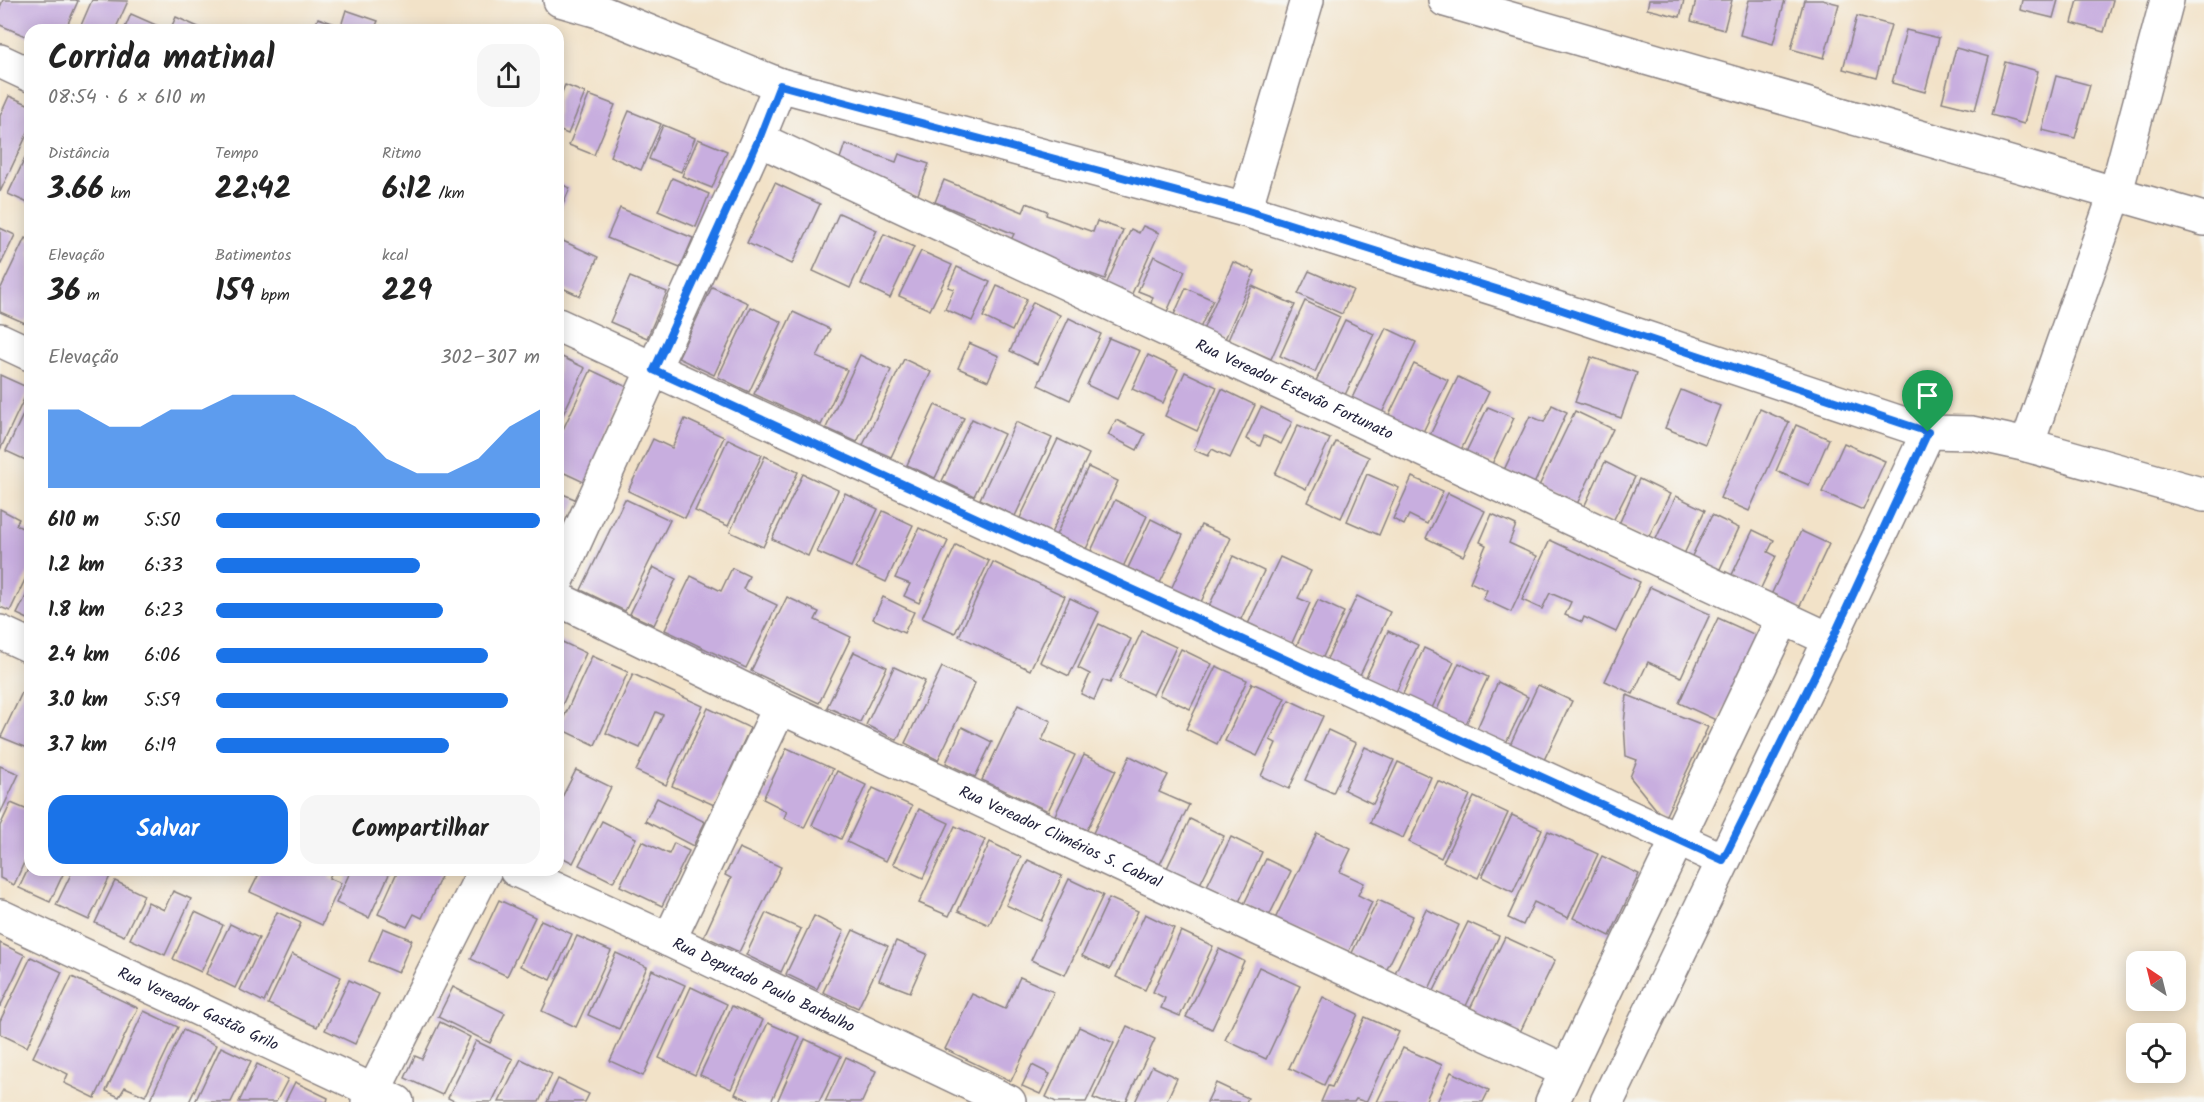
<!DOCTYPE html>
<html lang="pt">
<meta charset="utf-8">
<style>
:root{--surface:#fff;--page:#f6f6f6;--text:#222;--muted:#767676;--accent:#1a73e8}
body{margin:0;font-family:Kalam,sans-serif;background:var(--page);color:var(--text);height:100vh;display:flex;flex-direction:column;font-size:22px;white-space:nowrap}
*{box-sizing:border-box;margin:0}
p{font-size:20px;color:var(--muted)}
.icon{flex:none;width:33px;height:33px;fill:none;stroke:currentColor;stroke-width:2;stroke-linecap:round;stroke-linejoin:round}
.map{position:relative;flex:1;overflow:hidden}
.details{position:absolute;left:24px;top:24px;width:540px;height:852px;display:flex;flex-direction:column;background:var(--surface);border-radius:18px;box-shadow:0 3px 15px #0003}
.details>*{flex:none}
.needle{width:39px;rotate:325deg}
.tools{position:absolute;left:2126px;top:951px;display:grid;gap:12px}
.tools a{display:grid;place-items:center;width:60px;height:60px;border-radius:12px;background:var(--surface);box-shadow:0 3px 15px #0003;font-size:30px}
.pin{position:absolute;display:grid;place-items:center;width:51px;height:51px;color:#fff;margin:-62px -26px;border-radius:50% 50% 50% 0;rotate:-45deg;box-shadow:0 0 6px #0007}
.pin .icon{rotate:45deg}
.round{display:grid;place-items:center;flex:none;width:63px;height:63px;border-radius:18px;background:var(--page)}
.head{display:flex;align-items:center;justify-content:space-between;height:102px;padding:0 24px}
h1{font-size:33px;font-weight:800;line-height:45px}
.metrics{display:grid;grid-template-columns:repeat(3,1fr);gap:9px;height:102px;padding:6px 24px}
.metrics div{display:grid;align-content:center}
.metrics b{font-size:30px;font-weight:800}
.metrics small{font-size:16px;font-weight:400}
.metrics p{font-size:16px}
.chart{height:168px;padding:12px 24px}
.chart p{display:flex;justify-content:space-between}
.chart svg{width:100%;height:108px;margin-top:6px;fill:var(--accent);opacity:.7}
.button{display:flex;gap:12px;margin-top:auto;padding:12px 24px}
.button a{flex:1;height:69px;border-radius:18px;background:var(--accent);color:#fff;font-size:24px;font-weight:800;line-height:69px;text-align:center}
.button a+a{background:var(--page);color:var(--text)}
ul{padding:0 24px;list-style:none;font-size:20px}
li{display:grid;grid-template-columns:96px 72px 1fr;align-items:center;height:45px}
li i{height:15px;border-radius:8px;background:var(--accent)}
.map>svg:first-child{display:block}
.building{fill:#c8aedf}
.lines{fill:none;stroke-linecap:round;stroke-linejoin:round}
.minor-casing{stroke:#8a8282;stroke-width:36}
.minor{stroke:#fff;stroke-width:33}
.route-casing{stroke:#fff;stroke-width:12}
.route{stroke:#1a73e8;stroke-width:8}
.labels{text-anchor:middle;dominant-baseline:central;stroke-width:4.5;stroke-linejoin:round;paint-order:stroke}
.street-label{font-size:16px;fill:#22223b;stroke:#f6f6f2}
</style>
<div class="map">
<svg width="2204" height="1102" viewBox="0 0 2204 1102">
<rect width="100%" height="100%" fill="#f6f6f2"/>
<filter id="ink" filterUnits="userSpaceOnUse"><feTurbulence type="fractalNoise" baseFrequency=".0167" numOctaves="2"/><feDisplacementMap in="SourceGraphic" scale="12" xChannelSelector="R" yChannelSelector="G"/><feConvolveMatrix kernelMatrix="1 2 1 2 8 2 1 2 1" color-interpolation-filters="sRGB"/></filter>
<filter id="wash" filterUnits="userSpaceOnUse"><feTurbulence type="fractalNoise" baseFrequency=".008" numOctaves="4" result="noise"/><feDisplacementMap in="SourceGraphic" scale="24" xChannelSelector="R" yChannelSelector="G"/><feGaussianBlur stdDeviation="1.35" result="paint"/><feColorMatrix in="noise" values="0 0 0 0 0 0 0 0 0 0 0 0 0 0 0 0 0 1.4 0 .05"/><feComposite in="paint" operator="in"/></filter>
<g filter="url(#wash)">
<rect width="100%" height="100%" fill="#f2e2c8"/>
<g id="blocks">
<!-- building -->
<g class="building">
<polygon points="3,0 76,0 78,1 65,30 30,30 30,38 0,25 0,7"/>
<polygon points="92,0 128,1 115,30 79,30"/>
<polygon points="1649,0 1684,0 1680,17 1647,9"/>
<polygon points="1696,0 1732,0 1724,30 1691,21"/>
<polygon points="1749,0 1785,0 1773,44 1740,35"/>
<polygon points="1804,0 1822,0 1839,4 1824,58 1791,49"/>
<polygon points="2022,0 2058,0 2053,18 2020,10"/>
<polygon points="2078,0 2113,0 2104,32 2072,23"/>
<polygon points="346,10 378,21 374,30 314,30 318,18 341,26"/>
<polygon points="131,14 163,28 162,30 124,30"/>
<polygon points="1857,16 1891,25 1876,78 1843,69"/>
<polygon points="176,17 205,30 170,30"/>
<polygon points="1906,30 1939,38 1925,92 1892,83"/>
<polygon points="1956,48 1989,57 1975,110 1942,102"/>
<polygon points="2005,62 2038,71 2024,124 1991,115"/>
<polygon points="2056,76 2090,85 2075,138 2042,130"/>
<polygon points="565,85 585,93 568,134 558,130 558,102"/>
<polygon points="589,95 615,105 594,155 569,145"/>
<polygon points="9,96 30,105 30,128 0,192 0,116"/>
<polygon points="629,111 661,124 641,170 610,156"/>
<polygon points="663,125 695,138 681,172 649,159"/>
<polygon points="698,139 727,151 712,188 682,176"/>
<polygon points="845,144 896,162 899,154 929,164 917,197 837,167"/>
<polygon points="30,148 30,204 8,194"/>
<polygon points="672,178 709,194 696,227 658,211"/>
<polygon points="944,180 1023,212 1027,203 1047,211 1046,215 1093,232 1097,221 1123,230 1105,279 1009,244 1014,234 935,202"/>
<polygon points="558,183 570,188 558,216"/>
<polygon points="775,183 820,204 792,264 747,243"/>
<polygon points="620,208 693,238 680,268 607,238"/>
<polygon points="839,213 877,230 850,288 813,271"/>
<polygon points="1143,226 1159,233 1130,298 1105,287 1131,229 1139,233"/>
<polygon points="0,228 15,235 0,266"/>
<polygon points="884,234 914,247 890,298 861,284"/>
<polygon points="25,238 30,241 30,313 25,323 0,312 0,290"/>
<polygon points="563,241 598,257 580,296 558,286 558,252"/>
<polygon points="921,251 952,265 930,310 899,296"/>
<polygon points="1154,256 1185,271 1166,314 1150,306 1153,297 1138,291"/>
<polygon points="1233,262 1255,271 1225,339 1203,330"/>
<polygon points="957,267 990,282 972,321 945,309 954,289 948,287"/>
<polygon points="1309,271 1353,290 1342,314 1298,294"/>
<polygon points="630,277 667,292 647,338 610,322"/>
<polygon points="997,286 1027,299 1012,331 983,317"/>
<polygon points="1252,286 1295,305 1271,359 1228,340"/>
<polygon points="712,287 748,303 714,375 678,358"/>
<polygon points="1186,288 1213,300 1200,328 1173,317"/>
<polygon points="1305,301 1340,317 1315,372 1280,356"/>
<polygon points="1033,302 1060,315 1037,364 1010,351"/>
<polygon points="751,307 782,322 749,392 718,377"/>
<polygon points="793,312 830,329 817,357 847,370 821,425 754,394"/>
<polygon points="1069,318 1101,334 1070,400 1038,385"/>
<polygon points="1345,320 1374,334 1345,395 1316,381"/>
<polygon points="1386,328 1416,342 1382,413 1352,398"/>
<polygon points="1109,338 1140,351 1117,399 1087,385"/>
<polygon points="969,343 999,356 988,381 958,368"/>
<polygon points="558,355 585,368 558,425"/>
<polygon points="860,355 891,370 857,442 826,428"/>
<polygon points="1148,355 1178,369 1163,403 1132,389"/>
<polygon points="1591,357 1637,373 1621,418 1575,402"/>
<polygon points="904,359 931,372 891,457 863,445"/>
<polygon points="1414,364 1448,380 1423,432 1389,415"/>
<polygon points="591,370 627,387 601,443 608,447 590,485 558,470 560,450 558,449 558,440"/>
<polygon points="1185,372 1217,387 1197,431 1165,416"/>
<polygon points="0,375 29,388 0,450"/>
<polygon points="1458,377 1489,392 1461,450 1430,435"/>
<polygon points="1222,389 1255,405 1230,458 1212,449 1208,456 1194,450"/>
<polygon points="1681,390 1720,406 1705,444 1665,428"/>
<polygon points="30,400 30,462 6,451"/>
<polygon points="935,405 964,418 935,478 907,465"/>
<polygon points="1552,405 1567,412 1534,484 1504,470 1530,416 1544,422"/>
<polygon points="1261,407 1292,422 1281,444 1264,436 1260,446 1246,439"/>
<polygon points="1488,407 1514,418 1492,464 1466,452"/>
<polygon points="1760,409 1789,422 1749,511 1720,498"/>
<polygon points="1575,411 1613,429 1577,504 1539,486"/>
<polygon points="685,419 724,437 685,518 628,491 653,439 672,448"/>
<polygon points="972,419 1004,434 974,496 942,481"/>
<polygon points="1116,420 1145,434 1137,450 1108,435"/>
<polygon points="1016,422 1052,438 1015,516 980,499"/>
<polygon points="1298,425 1330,439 1306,489 1275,474"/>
<polygon points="1796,425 1829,439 1809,485 1776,471"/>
<polygon points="728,439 762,455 728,526 695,511"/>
<polygon points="1058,439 1089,454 1051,533 1020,518"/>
<polygon points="1336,442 1369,457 1341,518 1308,502"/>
<polygon points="1844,443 1885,461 1863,510 1822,492"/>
<polygon points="765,456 798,472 763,547 730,532"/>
<polygon points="1605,462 1635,477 1613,521 1584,507"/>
<polygon points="1088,467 1118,481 1086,549 1056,535"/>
<polygon points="803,474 838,490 808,556 772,539"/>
<polygon points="1367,474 1399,488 1379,535 1347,521"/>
<polygon points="1412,477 1443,491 1427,524 1409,515 1404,525 1393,519"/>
<polygon points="1639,479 1670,494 1648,538 1619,524"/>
<polygon points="558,492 577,500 564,528 558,525"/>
<polygon points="845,493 878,509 851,567 817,552"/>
<polygon points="1448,493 1485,511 1463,556 1426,538"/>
<polygon points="1676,496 1705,510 1684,554 1655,541"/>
<polygon points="625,499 670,520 625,611 581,590"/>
<polygon points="1115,500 1147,516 1123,567 1091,551"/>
<polygon points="0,509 19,519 16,525 30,532 30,569 10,611 0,607"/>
<polygon points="883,511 913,525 886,582 856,568"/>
<polygon points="1492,514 1516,525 1509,543 1537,556 1511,612 1483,599 1487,590 1470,582 1486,545 1480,542"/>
<polygon points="1712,515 1739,528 1719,571 1691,558"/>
<polygon points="1151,519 1183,535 1160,583 1128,568"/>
<polygon points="1201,525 1231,538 1201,602 1171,589"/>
<polygon points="919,528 948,541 919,603 904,596 910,584 895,578"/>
<polygon points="1753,530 1774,540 1768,552 1776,556 1760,590 1731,577"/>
<polygon points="1801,531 1829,544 1799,608 1771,595"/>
<polygon points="1550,540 1640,582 1616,632 1584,617 1582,622 1565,615 1571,602 1550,593 1542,609 1522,600"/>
<polygon points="956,545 989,561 955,633 922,618"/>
<polygon points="1233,556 1264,571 1240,621 1209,606"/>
<polygon points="1280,557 1311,571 1298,598 1310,603 1291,645 1248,624"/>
<polygon points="993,562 1065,596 1030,670 959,636"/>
<polygon points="653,567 676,579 654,625 630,614"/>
<polygon points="732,568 749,576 743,589 777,605 746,668 665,630 691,576 721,591"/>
<polygon points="1650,587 1710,614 1681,677 1648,662 1633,694 1605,681"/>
<polygon points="30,588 30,620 17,614"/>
<polygon points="1357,596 1390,612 1359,677 1326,661"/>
<polygon points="787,597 819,612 815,620 851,637 819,703 751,671"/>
<polygon points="883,597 914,612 904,633 873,619"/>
<polygon points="1070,598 1099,612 1069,676 1040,662"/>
<polygon points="1318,600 1344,612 1322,659 1296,647"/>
<polygon points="1718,618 1758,636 1718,721 1679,703"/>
<polygon points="1099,624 1131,639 1110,683 1103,680 1094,700 1081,694 1090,674 1078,668"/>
<polygon points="1142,631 1176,647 1153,695 1119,679"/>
<polygon points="1388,631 1418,645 1395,694 1365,679"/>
<polygon points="558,640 586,653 558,714"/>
<polygon points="1424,648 1454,662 1431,710 1402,696"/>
<polygon points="1181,649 1212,664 1190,709 1159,695"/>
<polygon points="854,652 887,667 860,722 827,707"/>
<polygon points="592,656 628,672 595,745 559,728"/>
<polygon points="1459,663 1488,677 1465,726 1436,712"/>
<polygon points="1216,666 1247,680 1217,744 1186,729"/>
<polygon points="894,667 925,681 897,740 866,725"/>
<polygon points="942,667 975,683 938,760 905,743"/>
<polygon points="633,674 703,706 666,785 636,771 663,715 656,712 640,748 606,733"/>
<polygon points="28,680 30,681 30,749 1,737"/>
<polygon points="1498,682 1528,697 1505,745 1476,731"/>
<polygon points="1252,683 1285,698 1257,756 1225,741"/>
<polygon points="1538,685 1572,701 1543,762 1509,747"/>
<polygon points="1627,695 1708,727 1664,819 1630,777 1637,760 1626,756 1624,724"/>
<polygon points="1289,700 1323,716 1289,789 1261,776 1276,743 1270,740"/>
<polygon points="1018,705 1051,721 1042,740 1075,755 1048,811 982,780"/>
<polygon points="708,708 750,728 714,805 672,786"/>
<polygon points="962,727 992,742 975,777 946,763"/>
<polygon points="1328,730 1356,743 1333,793 1305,780"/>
<polygon points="1365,747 1394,760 1373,804 1344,790"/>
<polygon points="787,748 833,769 804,828 784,818 787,811 763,799"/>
<polygon points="1084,755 1116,770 1087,830 1055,815"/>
<polygon points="1130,756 1168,775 1159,792 1189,805 1160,864 1093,833"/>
<polygon points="1398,762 1431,777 1403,838 1370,823"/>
<polygon points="0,766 19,774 0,814"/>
<polygon points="576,770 611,787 573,863 558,855 558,805"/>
<polygon points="837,771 866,785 841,839 812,825"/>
<polygon points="1438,781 1470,795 1441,858 1409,842"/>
<polygon points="873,788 912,806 886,861 847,842"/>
<polygon points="1474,797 1508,813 1478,878 1443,862"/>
<polygon points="657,798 705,822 693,846 645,821"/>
<polygon points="11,803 30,811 30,849 14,885 0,878 0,826"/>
<polygon points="919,809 949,823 923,878 893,864"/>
<polygon points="1512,815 1542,829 1513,892 1482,877"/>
<polygon points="1190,819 1224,836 1200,884 1167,868"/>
<polygon points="602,821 636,838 613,882 579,865"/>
<polygon points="955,826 985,840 949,916 919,903"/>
<polygon points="1548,831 1598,854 1568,918 1534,902 1523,925 1508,918"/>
<polygon points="1317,833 1351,849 1340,872 1364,883 1358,895 1372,902 1348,953 1275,919"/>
<polygon points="1231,837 1262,852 1239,902 1207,886"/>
<polygon points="642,841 669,854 674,843 689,851 662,906 620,886"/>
<polygon points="990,842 1021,857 989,925 958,911"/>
<polygon points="739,848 781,867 739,952 704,936 731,878 725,875"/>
<polygon points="1602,856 1639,874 1610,936 1573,918"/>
<polygon points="1266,859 1291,871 1269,916 1244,904"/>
<polygon points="1028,860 1062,876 1041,921 1006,905"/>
<polygon points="30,865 30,870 65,870 50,902 19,888"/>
<polygon points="73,870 113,870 89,920 56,905"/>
<polygon points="261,870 333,870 329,878 341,883 322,925 250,892"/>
<polygon points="351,870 391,870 369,918 336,903"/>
<polygon points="398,870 444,870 422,918 414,914 407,927 378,914"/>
<polygon points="1069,879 1103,895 1065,975 1031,960"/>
<polygon points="115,881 144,895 124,936 95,923"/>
<polygon points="173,891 191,899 165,955 130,939 148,902 164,910"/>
<polygon points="1109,898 1138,911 1110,969 1082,956"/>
<polygon points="499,900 535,917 507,976 471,959"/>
<polygon points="1378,900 1413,916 1386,971 1351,955"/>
<polygon points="1426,909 1459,925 1428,991 1394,975"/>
<polygon points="195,912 223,925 201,972 173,959"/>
<polygon points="277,912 301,923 264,1002 240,990"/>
<polygon points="766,913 801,929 781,972 746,955"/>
<polygon points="1145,914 1174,928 1145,990 1116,977"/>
<polygon points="814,916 844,931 817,989 786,974"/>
<polygon points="541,920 572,934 551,980 520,966"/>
<polygon points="1468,922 1499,936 1465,1008 1433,993"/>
<polygon points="230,924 259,938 235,988 206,974"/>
<polygon points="383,928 412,940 398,973 369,961"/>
<polygon points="853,930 888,946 858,1008 823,992"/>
<polygon points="1181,931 1213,946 1180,1016 1161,1008 1165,998 1153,992"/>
<polygon points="577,936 611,951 576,1027 542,1011"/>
<polygon points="1505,937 1555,960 1519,1034 1469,1011"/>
<polygon points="896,941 927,954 910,992 879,980"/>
<polygon points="0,943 25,955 0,1007"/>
<polygon points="1219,949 1244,961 1212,1029 1186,1017"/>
<polygon points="616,953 647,967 619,1029 588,1015"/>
<polygon points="292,954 341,977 317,1027 268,1004"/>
<polygon points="31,957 62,972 27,1047 0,1034 0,1021"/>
<polygon points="1259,967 1300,986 1266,1059 1225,1040"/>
<polygon points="652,970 685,985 643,1076 610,1061"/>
<polygon points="72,977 138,1008 95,1098 64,1083 68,1074 33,1057"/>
<polygon points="1020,977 1054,992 1011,1081 945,1049 972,994 1005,1009"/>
<polygon points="349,980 379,994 355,1044 325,1030"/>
<polygon points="453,987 505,1013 490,1043 438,1017"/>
<polygon points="691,987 727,1004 695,1075 659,1058"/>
<polygon points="1323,997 1358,1014 1324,1085 1289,1068"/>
<polygon points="732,1006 763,1020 731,1089 700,1075"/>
<polygon points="144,1011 178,1027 145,1096 125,1087 119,1097 106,1091"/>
<polygon points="1365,1017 1399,1032 1366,1102 1356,1099 1354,1102 1321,1102 1328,1086 1332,1087"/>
<polygon points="440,1022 470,1037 442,1095 405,1078 415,1056 422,1059"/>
<polygon points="768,1023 800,1037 771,1102 753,1102 735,1094"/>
<polygon points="1127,1026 1155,1039 1126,1102 1103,1102 1093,1098"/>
<polygon points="1079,1027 1114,1043 1086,1102 1056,1102 1046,1097"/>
<polygon points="183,1030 216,1045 189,1102 149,1102"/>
<polygon points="805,1039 841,1056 819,1102 777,1102"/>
<polygon points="476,1041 513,1059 492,1102 456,1102 448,1098"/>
<polygon points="221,1047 251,1061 231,1102 195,1102"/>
<polygon points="1403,1048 1442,1065 1425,1102 1377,1102"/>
<polygon points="846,1057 876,1071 862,1102 825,1102"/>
<polygon points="521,1059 552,1074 539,1102 499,1102"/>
<polygon points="257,1064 288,1079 276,1102 239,1102"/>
<polygon points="1032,1065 1050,1074 1040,1094 1022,1086"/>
<polygon points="1152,1066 1177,1078 1166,1102 1135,1102"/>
<polygon points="1451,1072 1489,1090 1483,1102 1437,1102"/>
<polygon points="558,1079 589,1094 585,1102 547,1102"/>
<polygon points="295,1082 328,1098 327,1102 285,1102"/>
<polygon points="1216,1083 1248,1098 1246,1102 1207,1102"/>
</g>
</g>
</g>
<g filter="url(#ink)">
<use href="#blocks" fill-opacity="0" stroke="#8a8282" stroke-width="1.5"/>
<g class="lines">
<!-- minor casing -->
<g class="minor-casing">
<g id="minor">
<polyline points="560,0 598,11 780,85 1245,210 1559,309 1928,432 1972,433 2027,445 2204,495"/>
<polyline points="1445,0 2204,219"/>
<polyline points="0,61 30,75"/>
<path id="s1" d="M758,139L1831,640"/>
<polyline points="1245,210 1307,0"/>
<polyline points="558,325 1723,860"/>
<polyline points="0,340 30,354"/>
<polyline points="2027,445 2116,192 2167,0"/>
<polyline points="558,579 758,139 780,85"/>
<path id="s2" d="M558,599L780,707L1566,1071"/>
<polyline points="0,632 30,646"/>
<path id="s3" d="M516,870L669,940L1009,1102"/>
<path id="s4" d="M0,916L397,1102"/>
<polyline points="669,940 780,707"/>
<polyline points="368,1102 485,870"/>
<polyline points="1552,1102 1783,618"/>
<path d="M1607,1102C1714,879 1824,657 1928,432"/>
</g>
</g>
<!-- minor -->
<use href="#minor" class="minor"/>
</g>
</g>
<g class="lines" filter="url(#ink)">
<!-- route casing -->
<g class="route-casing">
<polygon id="route" points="780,85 1245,210 1559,309 1928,432 1832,640 1723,860 654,370 759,139"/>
</g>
<!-- route -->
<use href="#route" class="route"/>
</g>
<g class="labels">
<!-- street labels -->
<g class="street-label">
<text stroke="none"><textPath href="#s1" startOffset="592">Rua Vereador Estevão Fortunato</textPath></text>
<text stroke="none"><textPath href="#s2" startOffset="556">Rua Vereador Climérios S. Cabral</textPath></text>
<text stroke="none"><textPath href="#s3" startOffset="273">Rua Deputado Paulo Barbalho</textPath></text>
<text stroke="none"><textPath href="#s4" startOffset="219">Rua Vereador Gastão Grilo</textPath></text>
</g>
</g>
</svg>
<div class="tools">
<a><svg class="needle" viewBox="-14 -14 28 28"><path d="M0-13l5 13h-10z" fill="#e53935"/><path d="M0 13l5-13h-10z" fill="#767676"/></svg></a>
<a><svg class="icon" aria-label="locate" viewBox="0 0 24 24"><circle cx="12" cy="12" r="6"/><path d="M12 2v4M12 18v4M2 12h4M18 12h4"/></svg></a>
</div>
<div class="pin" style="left:1928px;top:432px;background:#1e9e55"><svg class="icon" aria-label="arrive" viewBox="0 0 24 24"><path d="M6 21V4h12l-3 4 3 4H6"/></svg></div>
<section class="details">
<div class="head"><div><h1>Corrida matinal</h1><p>08:54 · 6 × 610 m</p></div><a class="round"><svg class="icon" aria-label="share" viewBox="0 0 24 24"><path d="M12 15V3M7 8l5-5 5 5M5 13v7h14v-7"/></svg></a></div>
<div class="metrics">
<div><p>Distância</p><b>3.66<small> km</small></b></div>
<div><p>Tempo</p><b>22:42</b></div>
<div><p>Ritmo</p><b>6:12<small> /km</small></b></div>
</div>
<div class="metrics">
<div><p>Elevação</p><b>36<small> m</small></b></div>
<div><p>Batimentos</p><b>159<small> bpm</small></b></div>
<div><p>kcal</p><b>229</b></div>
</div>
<div class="chart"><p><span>Elevação</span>302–307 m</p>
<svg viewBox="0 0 160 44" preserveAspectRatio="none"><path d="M0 44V12L10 12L20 19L30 19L40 12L50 12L60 6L70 6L80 6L90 12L100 19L110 32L120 38L130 38L140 32L150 19L160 12V44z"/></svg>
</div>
<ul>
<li><b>610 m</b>5:50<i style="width:100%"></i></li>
<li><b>1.2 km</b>6:33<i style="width:63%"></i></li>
<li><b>1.8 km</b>6:23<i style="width:70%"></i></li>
<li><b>2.4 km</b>6:06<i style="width:84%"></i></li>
<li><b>3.0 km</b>5:59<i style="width:90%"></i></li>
<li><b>3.7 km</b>6:19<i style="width:72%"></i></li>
</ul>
<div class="button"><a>Salvar</a><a>Compartilhar</a></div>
</section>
</div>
